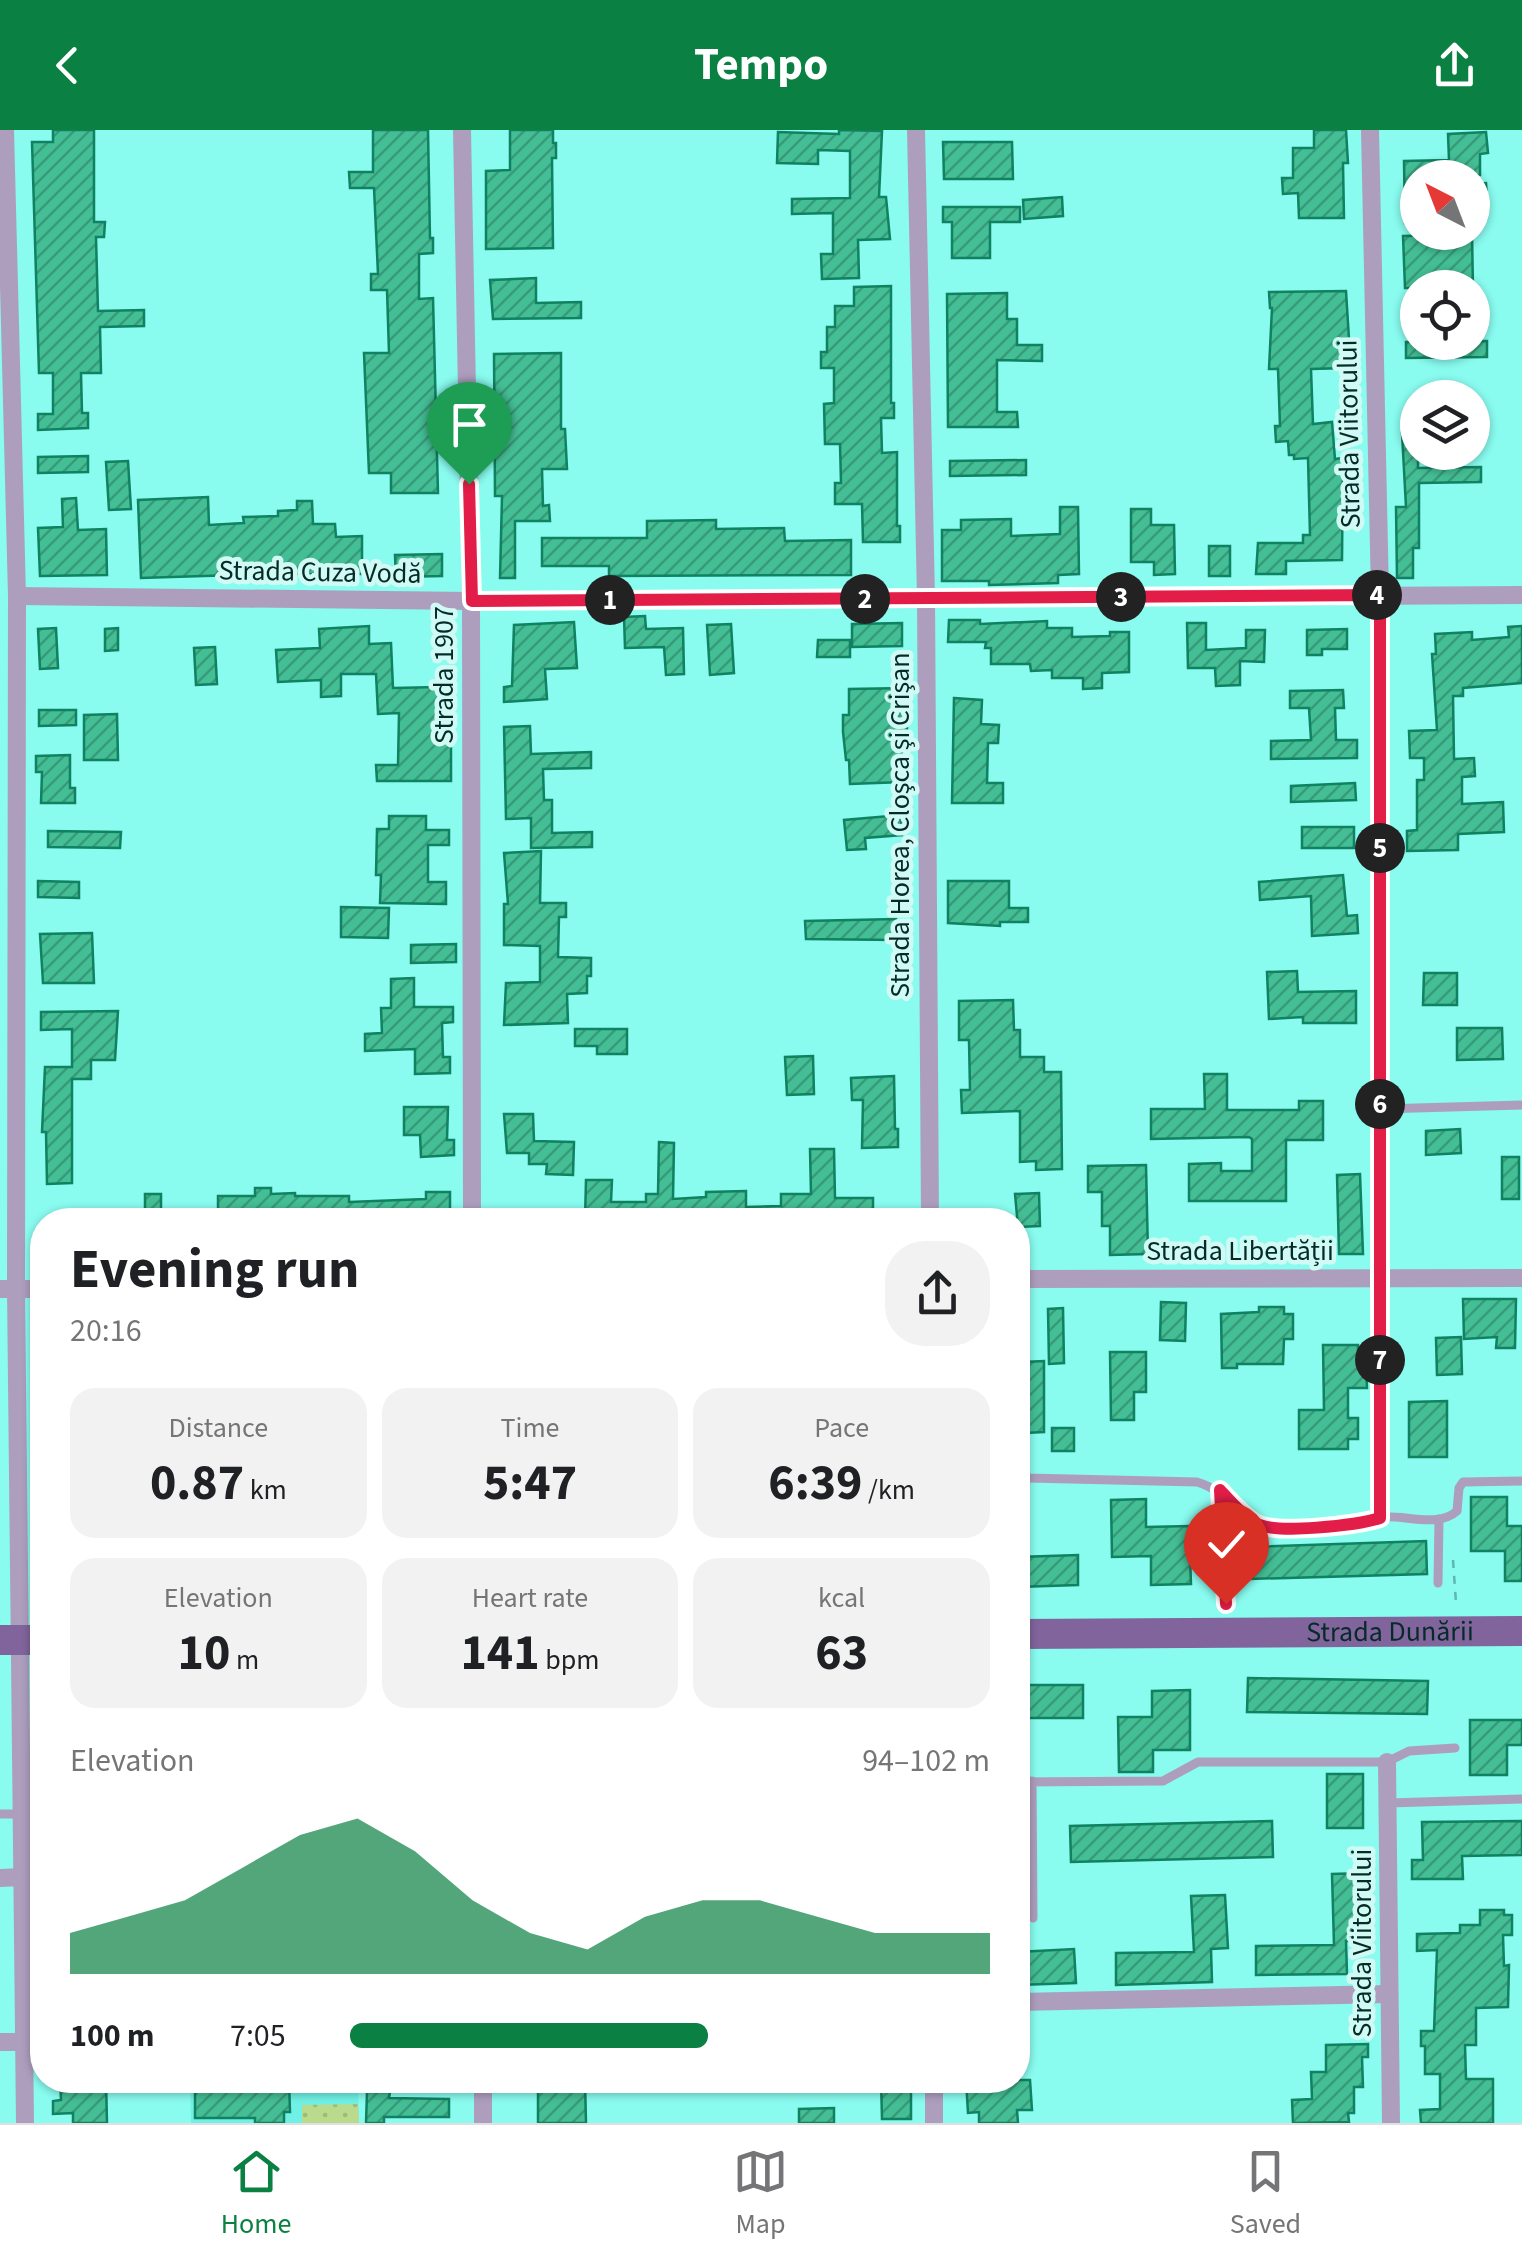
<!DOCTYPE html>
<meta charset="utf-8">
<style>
:root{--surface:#fff;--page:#f2f2f2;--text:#202124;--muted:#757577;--line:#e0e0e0;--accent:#0b8043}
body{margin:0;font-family:"Source Sans 3",sans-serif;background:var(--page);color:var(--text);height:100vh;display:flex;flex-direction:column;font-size:38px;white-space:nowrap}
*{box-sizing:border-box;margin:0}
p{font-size:32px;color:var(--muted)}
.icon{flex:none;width:55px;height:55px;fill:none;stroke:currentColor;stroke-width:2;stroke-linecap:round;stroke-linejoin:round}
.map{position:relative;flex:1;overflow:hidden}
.panel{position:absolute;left:30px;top:1078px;width:1000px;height:885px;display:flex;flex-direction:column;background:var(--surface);border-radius:40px;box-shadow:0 2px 8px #0004}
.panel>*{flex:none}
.needle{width:65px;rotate:318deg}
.buttons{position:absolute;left:1400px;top:30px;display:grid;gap:20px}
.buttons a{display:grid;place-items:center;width:90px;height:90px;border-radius:50%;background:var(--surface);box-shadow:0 2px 8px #0004;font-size:50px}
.pin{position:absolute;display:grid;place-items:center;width:85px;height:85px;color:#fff;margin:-102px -42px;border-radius:50% 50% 50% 0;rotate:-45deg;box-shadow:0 0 10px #0007}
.pin .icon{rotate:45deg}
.km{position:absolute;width:50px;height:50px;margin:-25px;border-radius:50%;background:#222;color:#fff;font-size:28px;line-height:50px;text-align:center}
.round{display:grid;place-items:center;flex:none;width:105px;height:105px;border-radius:40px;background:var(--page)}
.headline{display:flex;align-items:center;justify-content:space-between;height:170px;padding:0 40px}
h1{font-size:55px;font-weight:700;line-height:75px}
.metrics{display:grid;grid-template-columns:repeat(3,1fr);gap:15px;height:170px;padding:10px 40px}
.metrics div{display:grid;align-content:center;border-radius:25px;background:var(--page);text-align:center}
.metrics b{font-size:50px;font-weight:700}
.metrics small{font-size:28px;font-weight:400}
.metrics p{font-size:28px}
.chart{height:280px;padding:20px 40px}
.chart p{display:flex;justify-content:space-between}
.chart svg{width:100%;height:180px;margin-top:10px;fill:var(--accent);opacity:.7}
ul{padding:0 40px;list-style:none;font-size:32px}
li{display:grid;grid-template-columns:160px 120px 1fr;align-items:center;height:75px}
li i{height:25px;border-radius:12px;background:var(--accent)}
header{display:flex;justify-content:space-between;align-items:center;height:130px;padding:0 40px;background:var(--accent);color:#fff;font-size:45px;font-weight:700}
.tab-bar{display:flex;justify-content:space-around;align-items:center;height:140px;border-top:2px solid var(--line);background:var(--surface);font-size:28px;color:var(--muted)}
.tab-bar a{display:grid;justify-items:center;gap:5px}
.tab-bar .current{color:var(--accent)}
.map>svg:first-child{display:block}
.built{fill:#70f1e5}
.grass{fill:url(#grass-dots)}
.building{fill:url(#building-hatch);stroke:#108161;stroke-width:2.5}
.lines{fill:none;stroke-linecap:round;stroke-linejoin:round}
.path{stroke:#5eb8ae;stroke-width:2.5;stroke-dasharray:8 8;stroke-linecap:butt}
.service{stroke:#ad9ebe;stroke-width:9}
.minor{stroke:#ad9ebe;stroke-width:18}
.primary{stroke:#80649b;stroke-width:30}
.route-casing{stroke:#fff;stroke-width:20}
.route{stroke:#e11d48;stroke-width:12}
.labels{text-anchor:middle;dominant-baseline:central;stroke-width:9;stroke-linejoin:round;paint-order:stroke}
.street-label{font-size:28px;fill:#042b27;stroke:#d2faf5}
</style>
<header><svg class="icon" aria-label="back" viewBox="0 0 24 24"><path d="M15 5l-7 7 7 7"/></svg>Tempo<svg class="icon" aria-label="share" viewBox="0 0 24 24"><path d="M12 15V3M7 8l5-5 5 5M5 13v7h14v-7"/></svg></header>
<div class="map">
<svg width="1522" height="1993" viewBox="0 0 1522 1993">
<defs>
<pattern id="grass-dots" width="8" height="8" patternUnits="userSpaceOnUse" patternTransform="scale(2.5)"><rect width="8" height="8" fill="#b9db8b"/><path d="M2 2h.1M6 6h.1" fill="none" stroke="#9dbc78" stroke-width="1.8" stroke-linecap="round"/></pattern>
<pattern id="building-hatch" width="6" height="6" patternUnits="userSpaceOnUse" patternTransform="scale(2.5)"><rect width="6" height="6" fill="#44be95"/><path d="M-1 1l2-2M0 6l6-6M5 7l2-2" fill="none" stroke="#379b7a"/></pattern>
</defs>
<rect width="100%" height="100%" fill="#89fbef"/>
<!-- built -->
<polygon class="built" points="190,1950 358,1950 359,1993 191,1993"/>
<!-- grass -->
<polygon class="grass" points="358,1974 359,1993 302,1993 302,1975"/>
<!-- building -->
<g class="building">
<polygon points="53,0 94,0 94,92 105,92 104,107 96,107 98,181 144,180 144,196 100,197 101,243 81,243 82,283 88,283 88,298 38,300 38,284 53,284 53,243 39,243 32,12 53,12"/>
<polygon points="373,0 428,0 430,108 433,108 433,123 419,124 419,169 433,168 438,363 391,363 391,343 369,343 364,223 389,223 387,160 371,160 371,144 378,144 374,58 350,58 349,42 373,42"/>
<polygon points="510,0 553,0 553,13 556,13 556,28 552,28 553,118 486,119 486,41 510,40"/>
<polygon points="839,0 882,1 879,67 886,67 890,109 858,110 859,148 822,149 821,124 833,124 833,83 792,84 792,69 850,68 850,21 818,20 818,34 777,33 778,2 839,4"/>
<polygon points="1314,0 1346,0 1348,33 1343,33 1344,88 1299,88 1298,63 1283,64 1282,48 1293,48 1293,18 1314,18"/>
<polygon points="1486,2 1488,23 1480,24 1480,45 1418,46 1418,93 1405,93 1404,31 1449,30 1448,4"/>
<polygon points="943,12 1012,12 1013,49 944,49"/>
<polygon points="1486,53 1487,68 1472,69 1472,54"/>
<polygon points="1062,67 1063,86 1024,89 1023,70"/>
<polygon points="943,77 1020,77 1020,92 990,92 990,128 952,128 952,92 943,92"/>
<polygon points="1472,104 1473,158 1405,158 1403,106"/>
<polygon points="536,148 536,173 581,172 581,188 493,189 490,150"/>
<polygon points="891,156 891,273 894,273 894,288 881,288 882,323 897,322 897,396 900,396 900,412 863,412 862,374 835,374 835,353 841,353 840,314 825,314 824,274 834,273 834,238 821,238 821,222 827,222 827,197 835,197 835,176 854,176 854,157"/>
<polygon points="1346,161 1349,209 1345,209 1346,238 1311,239 1313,294 1332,292 1335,329 1343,328 1342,430 1286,431 1286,444 1256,444 1258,413 1303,413 1303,405 1310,405 1308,328 1294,329 1294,325 1289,325 1288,311 1276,312 1275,296 1280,296 1278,239 1269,239 1272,178 1270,178 1269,162"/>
<polygon points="1007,163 1007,189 1017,189 1017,215 1042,215 1042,231 997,230 997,282 1017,282 1018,297 948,297 947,164"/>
<polygon points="1487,211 1487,227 1406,228 1406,212"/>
<polygon points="561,223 561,299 565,299 567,339 542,339 543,376 549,375 550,391 515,391 515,448 500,448 502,366 495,366 494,224"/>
<polygon points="1418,302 1418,338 1481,337 1481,352 1419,353 1419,418 1413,418 1413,448 1397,448 1396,377 1406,377 1402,303"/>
<polygon points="88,326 88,342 38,343 38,327"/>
<polygon points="1026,330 1026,345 950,346 950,331"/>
<polygon points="128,331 131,379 109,380 106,332"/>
<polygon points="208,367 209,395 244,393 243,387 278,386 278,381 297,380 297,371 312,371 313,394 335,394 336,407 362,406 362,444 280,444 279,437 235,438 235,445 141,448 138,370"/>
<polygon points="76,368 78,400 106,399 107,445 40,446 38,398 63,397 62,369"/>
<polygon points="1060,377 1078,377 1079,444 1058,445 1058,453 989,455 989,451 942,451 942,400 961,400 961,390 1011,389 1011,406 1060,404"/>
<polygon points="1131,379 1151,379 1151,395 1174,395 1175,444 1154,445 1154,432 1131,432"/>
<polygon points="716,390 716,399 784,398 785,411 851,410 851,445 609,446 609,436 542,436 542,408 647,408 647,391"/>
<rect x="1209" y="416" width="21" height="30"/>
<polygon points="442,424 442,446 396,447 395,425"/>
<polygon points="645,486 646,499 683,498 684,544 666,545 664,517 625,518 624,487"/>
<polygon points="949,490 980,490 980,494 1047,491 1047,498 1072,498 1072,507 1110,506 1110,502 1129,502 1129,542 1102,543 1102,558 1083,559 1083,548 1052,548 1052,540 1031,541 1030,534 991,534 991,518 985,518 986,512 948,512"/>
<polygon points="574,492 577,538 545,539 547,569 504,572 504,557 512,556 514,495"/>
<polygon points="902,493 902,516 852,517 852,494"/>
<polygon points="1187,493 1206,493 1206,520 1246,518 1246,500 1265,500 1264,532 1240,531 1240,555 1216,556 1215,538 1188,538"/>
<polygon points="731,494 734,543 710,545 707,495"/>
<polygon points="369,496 369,514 391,513 393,558 439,557 439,599 451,599 451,651 377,651 376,635 398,635 399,583 378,584 376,544 341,544 341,566 321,567 321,550 278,552 276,520 320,518 319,499"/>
<polygon points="1522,496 1522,553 1463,558 1463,566 1453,566 1454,629 1474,628 1475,646 1462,647 1462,674 1503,672 1504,702 1458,704 1458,720 1407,721 1407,701 1417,700 1417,650 1424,650 1424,628 1410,628 1409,601 1437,600 1432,524 1436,524 1435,504 1472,502 1472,510 1509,507 1508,497"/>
<polygon points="56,498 58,538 40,539 38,499"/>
<polygon points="118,498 118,520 105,521 105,499"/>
<polygon points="1347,499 1347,519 1322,519 1322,525 1307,525 1307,500"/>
<polygon points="818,510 850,510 850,527 817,527"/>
<polygon points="215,517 217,554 196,555 194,518"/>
<polygon points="907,558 907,602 900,602 903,652 850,654 849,630 846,630 843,602 843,585 849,585 849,559"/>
<polygon points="1343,560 1344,578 1335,578 1336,610 1357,610 1357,628 1271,629 1271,611 1311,610 1309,578 1290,578 1290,561"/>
<polygon points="954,568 982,570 981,594 999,595 998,613 988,613 987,653 1003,653 1003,673 952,673"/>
<polygon points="39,580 76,580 76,595 39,596"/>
<polygon points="117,584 118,630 84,630 84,585"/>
<polygon points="530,596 531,624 591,622 591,638 543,639 544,670 552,670 552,703 592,702 592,717 531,718 531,688 506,689 504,597"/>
<polygon points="70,625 70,658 75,658 75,673 41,673 42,642 36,642 36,626"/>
<polygon points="1355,653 1356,670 1291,672 1291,656"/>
<polygon points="901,685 902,705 865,708 866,719 847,720 844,690"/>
<polygon points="389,686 426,686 426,700 449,700 449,715 428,715 428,752 446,752 446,774 380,773 381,745 376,745 377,699 389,699"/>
<rect x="1302" y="697" width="52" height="21"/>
<polygon points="48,701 121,702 120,718 48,717"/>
<polygon points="541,721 540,773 566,773 566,787 559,787 558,827 591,828 591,846 587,846 587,863 567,864 568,893 504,895 506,853 540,852 540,816 504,815 504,774 508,774 504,723"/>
<polygon points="1343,745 1347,786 1357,785 1358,803 1312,806 1311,766 1260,770 1259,752"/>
<polygon points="38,751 79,752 79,768 38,767"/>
<polygon points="948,751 1009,751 1009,778 1028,778 1028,792 1000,792 1000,796 948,793"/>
<polygon points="341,777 389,778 388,808 341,807"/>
<polygon points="896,789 896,810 806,809 805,791"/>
<polygon points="92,803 94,853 43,853 40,804"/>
<polygon points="456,814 456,832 411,833 411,815"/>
<polygon points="1297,841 1298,862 1356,861 1356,893 1303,893 1303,887 1269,889 1267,842"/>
<polygon points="1424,843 1457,843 1457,875 1423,875"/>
<polygon points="414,848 414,877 453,877 453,892 442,893 443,927 450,927 450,943 415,944 415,919 365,921 365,904 382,903 381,878 391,878 391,849"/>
<polygon points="1013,870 1014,900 1020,900 1020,927 1044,927 1044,942 1061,942 1062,1039 1036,1040 1036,1031 1020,1032 1020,981 962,983 961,960 970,960 969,910 959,910 959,871"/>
<polygon points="118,881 115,930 91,930 91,949 72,949 72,1053 47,1054 46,1002 42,1002 45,937 72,937 72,899 41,900 41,882"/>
<polygon points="1457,898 1502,898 1503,929 1457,930"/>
<polygon points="575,899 627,899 627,924 597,924 597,916 575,916"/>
<polygon points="813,926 814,964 787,965 785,927"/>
<polygon points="1204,944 1227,944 1227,980 1299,980 1299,971 1323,971 1323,1010 1286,1010 1286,1071 1189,1071 1189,1034 1221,1033 1221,1041 1252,1041 1252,1009 1249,1007 1151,1009 1151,979 1205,979"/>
<polygon points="894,946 895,999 898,999 898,1017 862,1018 863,970 852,970 851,948"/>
<polygon points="404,977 448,977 447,1010 454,1010 454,1025 421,1027 420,1005 404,1005"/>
<polygon points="504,984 533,984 534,1011 574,1012 573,1045 546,1044 547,1034 529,1034 529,1023 507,1023"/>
<polygon points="1460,999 1461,1023 1426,1025 1426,1001"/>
<polygon points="659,1012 674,1013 673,1069 706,1067 706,1062 746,1061 746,1077 781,1076 781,1064 811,1064 810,1019 834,1019 835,1068 873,1068 873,1090 585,1090 586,1050 612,1050 611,1072 646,1072 646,1064 658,1064"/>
<rect x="1502" y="1027" width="17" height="42"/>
<polygon points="1146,1035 1148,1124 1110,1125 1110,1096 1102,1096 1102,1062 1088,1062 1088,1036"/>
<polygon points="1360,1044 1363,1124 1339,1124 1337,1045"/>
<polygon points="255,1058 271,1058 271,1064 295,1063 295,1066 349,1066 349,1072 426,1069 426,1062 450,1062 450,1090 218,1090 218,1066 255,1066"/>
<polygon points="1039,1063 1040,1096 1018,1097 1015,1064"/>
<rect x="145" y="1064" width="16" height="26"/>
<polygon points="1463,1169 1516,1169 1515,1218 1496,1218 1497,1207 1464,1209"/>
<polygon points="1161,1172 1186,1173 1185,1211 1160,1210"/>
<polygon points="1259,1177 1284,1177 1284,1184 1293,1184 1293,1209 1284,1209 1283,1234 1237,1234 1237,1238 1222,1238 1221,1184 1259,1182"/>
<polygon points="1063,1178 1064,1233 1049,1234 1048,1179"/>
<polygon points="1461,1207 1462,1244 1437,1245 1436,1208"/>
<polygon points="1323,1215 1358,1215 1358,1231 1366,1231 1367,1258 1348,1258 1348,1288 1358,1288 1358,1309 1348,1309 1348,1319 1299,1319 1299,1280 1324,1280"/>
<polygon points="1110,1222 1146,1222 1146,1262 1134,1262 1134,1290 1111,1290"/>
<polygon points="1044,1231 1044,1302 1025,1303 1023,1232"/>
<polygon points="1447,1271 1447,1327 1409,1327 1409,1272"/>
<rect x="1052" y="1298" width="22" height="23"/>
<polygon points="1471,1367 1507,1367 1507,1396 1522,1396 1522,1451 1505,1451 1505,1421 1471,1421"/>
<polygon points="1146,1369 1146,1397 1189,1396 1191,1454 1151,1455 1151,1426 1112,1427 1111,1370"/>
<polygon points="1426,1411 1427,1444 1249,1449 1248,1417"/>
<polygon points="1078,1425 1078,1455 1018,1457 1018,1427"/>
<polygon points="1248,1548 1428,1551 1427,1584 1247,1582"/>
<rect x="1018" y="1555" width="65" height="33"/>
<polygon points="1190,1560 1190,1620 1153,1620 1153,1642 1119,1642 1118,1587 1152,1587 1152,1561"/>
<polygon points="1470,1590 1522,1590 1522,1615 1507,1615 1507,1645 1470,1645"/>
<rect x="1327" y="1644" width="36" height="54"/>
<polygon points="1272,1691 1273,1727 1071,1732 1070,1696"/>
<polygon points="1522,1691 1522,1725 1462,1726 1463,1749 1412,1749 1412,1730 1423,1730 1422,1692"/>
<polygon points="1364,1743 1366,1810 1346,1811 1347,1844 1256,1845 1256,1816 1334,1815 1332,1744"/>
<polygon points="1225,1765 1228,1818 1211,1819 1212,1852 1116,1855 1116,1823 1194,1822 1191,1766"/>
<polygon points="1480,1780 1504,1780 1504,1785 1512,1785 1512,1805 1503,1805 1504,1836 1509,1835 1508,1877 1476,1878 1476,1915 1465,1915 1466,1949 1493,1949 1493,1993 1421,1993 1420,1980 1440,1979 1440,1944 1425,1944 1425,1916 1421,1916 1421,1901 1434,1901 1437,1820 1417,1821 1417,1804 1460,1803 1460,1795 1480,1795"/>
<polygon points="1074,1819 1076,1853 1018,1855 1018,1822"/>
<polygon points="1368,1914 1368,1927 1362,1927 1363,1957 1354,1957 1354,1983 1348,1983 1349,1992 1293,1993 1292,1970 1312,1969 1311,1942 1326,1942 1326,1915"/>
<polygon points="60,1950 106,1950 107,1993 73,1993 73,1983 53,1984 53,1971 61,1970"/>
<polygon points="201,1950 289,1950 290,1982 284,1982 284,1993 255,1993 255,1988 195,1988 195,1953"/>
<polygon points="538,1950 585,1950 586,1993 538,1993"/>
<polygon points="881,1950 911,1950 911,1989 882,1989"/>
<polygon points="966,1950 1030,1950 1032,1980 1017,1980 1018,1993 979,1993 979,1982 968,1983"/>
<polygon points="367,1962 390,1962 389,1968 449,1969 449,1987 384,1987 384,1993 366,1993"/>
<polygon points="834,1978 834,1993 799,1993 799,1979"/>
</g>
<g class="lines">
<!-- path -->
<g class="path">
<polyline points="1221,1381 1227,1474"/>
<polyline points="1453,1430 1456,1473"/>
</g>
<!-- service -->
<g class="service">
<polyline points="1380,979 1522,975"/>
<path d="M1018,1345L1028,1348L1197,1352C1228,1361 1236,1387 1260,1395C1281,1403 1337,1398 1360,1394C1368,1392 1375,1388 1382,1387C1406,1385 1438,1398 1457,1381L1459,1358L1463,1352L1522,1351"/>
<polyline points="1438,1453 1439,1389"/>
<polyline points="1032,1651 1033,1788"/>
<polyline points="1018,1652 1163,1651 1198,1632 1387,1632 1409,1621 1455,1618"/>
<polyline points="1388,1673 1522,1669"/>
<polyline points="0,1684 22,1684"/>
<polyline points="22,1705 42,1704"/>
</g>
<!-- minor -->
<g class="minor">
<polyline points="5,0 17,466 16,1159 25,1993"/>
<polyline points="462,0 471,471 472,1090"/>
<polyline points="916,0 926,468 930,1090"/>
<polyline points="1370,0 1380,465 1380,1387"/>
<polyline points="17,466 471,471 1522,465"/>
<polyline points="1018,1149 1522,1148"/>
<polyline points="0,1159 42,1159"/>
<polyline points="1387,1632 1391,1993"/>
<polyline points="0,1748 22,1747"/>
<polyline points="1018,1872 1389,1864"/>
<polyline points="0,1912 24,1912"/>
<polyline points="483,1950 483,1993"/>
<polyline points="934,1950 934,1993"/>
</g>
<!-- primary -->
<g class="primary">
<path id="s1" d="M1018,1504L1522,1501"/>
<polyline points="0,1510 42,1510"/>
</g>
</g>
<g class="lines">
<!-- route casing -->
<g class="route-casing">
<path id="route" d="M469,354L472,471L1380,465V1388C1358,1395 1275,1405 1255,1393C1242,1385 1230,1371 1220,1360L1226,1474"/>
</g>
<!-- route -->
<use href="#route" class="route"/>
</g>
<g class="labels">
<!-- street labels -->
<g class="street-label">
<text transform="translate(1349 304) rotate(-91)">Strada Viitorului</text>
<text transform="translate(320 442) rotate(1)">Strada Cuza Vodă</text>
<text transform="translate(444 545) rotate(-90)">Strada 1907</text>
<text transform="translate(900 695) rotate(-90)">Strada Horea, Cloşca şi Crişan</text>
<text x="1240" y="1121">Strada Libertății</text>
<text stroke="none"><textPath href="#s1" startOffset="372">Strada Dunării</textPath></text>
<text transform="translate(1362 1813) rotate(-90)">Strada Viitorului</text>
</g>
</g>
</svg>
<div class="buttons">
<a><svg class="needle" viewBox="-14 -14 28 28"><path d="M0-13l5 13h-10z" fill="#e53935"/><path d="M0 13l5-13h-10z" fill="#757577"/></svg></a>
<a><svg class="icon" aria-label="locate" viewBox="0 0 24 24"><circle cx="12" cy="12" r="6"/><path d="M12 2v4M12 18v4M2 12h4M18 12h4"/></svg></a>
<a><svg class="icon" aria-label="layers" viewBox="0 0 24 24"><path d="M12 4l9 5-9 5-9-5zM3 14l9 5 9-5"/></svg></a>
</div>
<div class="pin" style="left:469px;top:354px;background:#1e9e55"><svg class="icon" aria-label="arrive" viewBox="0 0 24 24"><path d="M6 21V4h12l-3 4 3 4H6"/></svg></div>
<div class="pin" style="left:1226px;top:1474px;background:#d93025"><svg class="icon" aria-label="check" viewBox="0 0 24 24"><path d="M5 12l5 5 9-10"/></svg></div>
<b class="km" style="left:610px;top:470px">1</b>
<b class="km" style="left:865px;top:469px">2</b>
<b class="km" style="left:1121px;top:467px">3</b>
<b class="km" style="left:1377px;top:465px">4</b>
<b class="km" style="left:1380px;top:718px">5</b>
<b class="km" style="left:1380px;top:974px">6</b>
<b class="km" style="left:1380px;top:1230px">7</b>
<section class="panel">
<div class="headline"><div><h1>Evening run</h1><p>20:16</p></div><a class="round"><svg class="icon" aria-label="share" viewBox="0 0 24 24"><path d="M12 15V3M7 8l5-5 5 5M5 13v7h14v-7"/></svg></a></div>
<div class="metrics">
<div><p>Distance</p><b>0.87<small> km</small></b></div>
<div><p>Time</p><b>5:47</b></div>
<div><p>Pace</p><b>6:39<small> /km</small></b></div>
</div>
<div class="metrics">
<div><p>Elevation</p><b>10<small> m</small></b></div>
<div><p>Heart rate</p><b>141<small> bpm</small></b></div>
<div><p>kcal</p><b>63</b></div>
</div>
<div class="chart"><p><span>Elevation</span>94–102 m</p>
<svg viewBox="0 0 160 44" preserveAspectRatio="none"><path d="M0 44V34L10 30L20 26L30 18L40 10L50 6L60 14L70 26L80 34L90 38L100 30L110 26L120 26L130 30L140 34L150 34L160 34V44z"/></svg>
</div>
<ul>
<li><b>100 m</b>7:05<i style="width:56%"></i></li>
</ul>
</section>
</div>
<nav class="tab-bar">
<a class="current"><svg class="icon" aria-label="home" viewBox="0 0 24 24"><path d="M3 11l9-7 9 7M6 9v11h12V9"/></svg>Home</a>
<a><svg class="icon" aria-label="map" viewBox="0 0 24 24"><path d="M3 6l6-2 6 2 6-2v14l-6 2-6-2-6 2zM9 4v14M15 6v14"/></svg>Map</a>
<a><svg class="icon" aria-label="saved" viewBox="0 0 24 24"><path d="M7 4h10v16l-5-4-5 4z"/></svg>Saved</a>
</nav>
